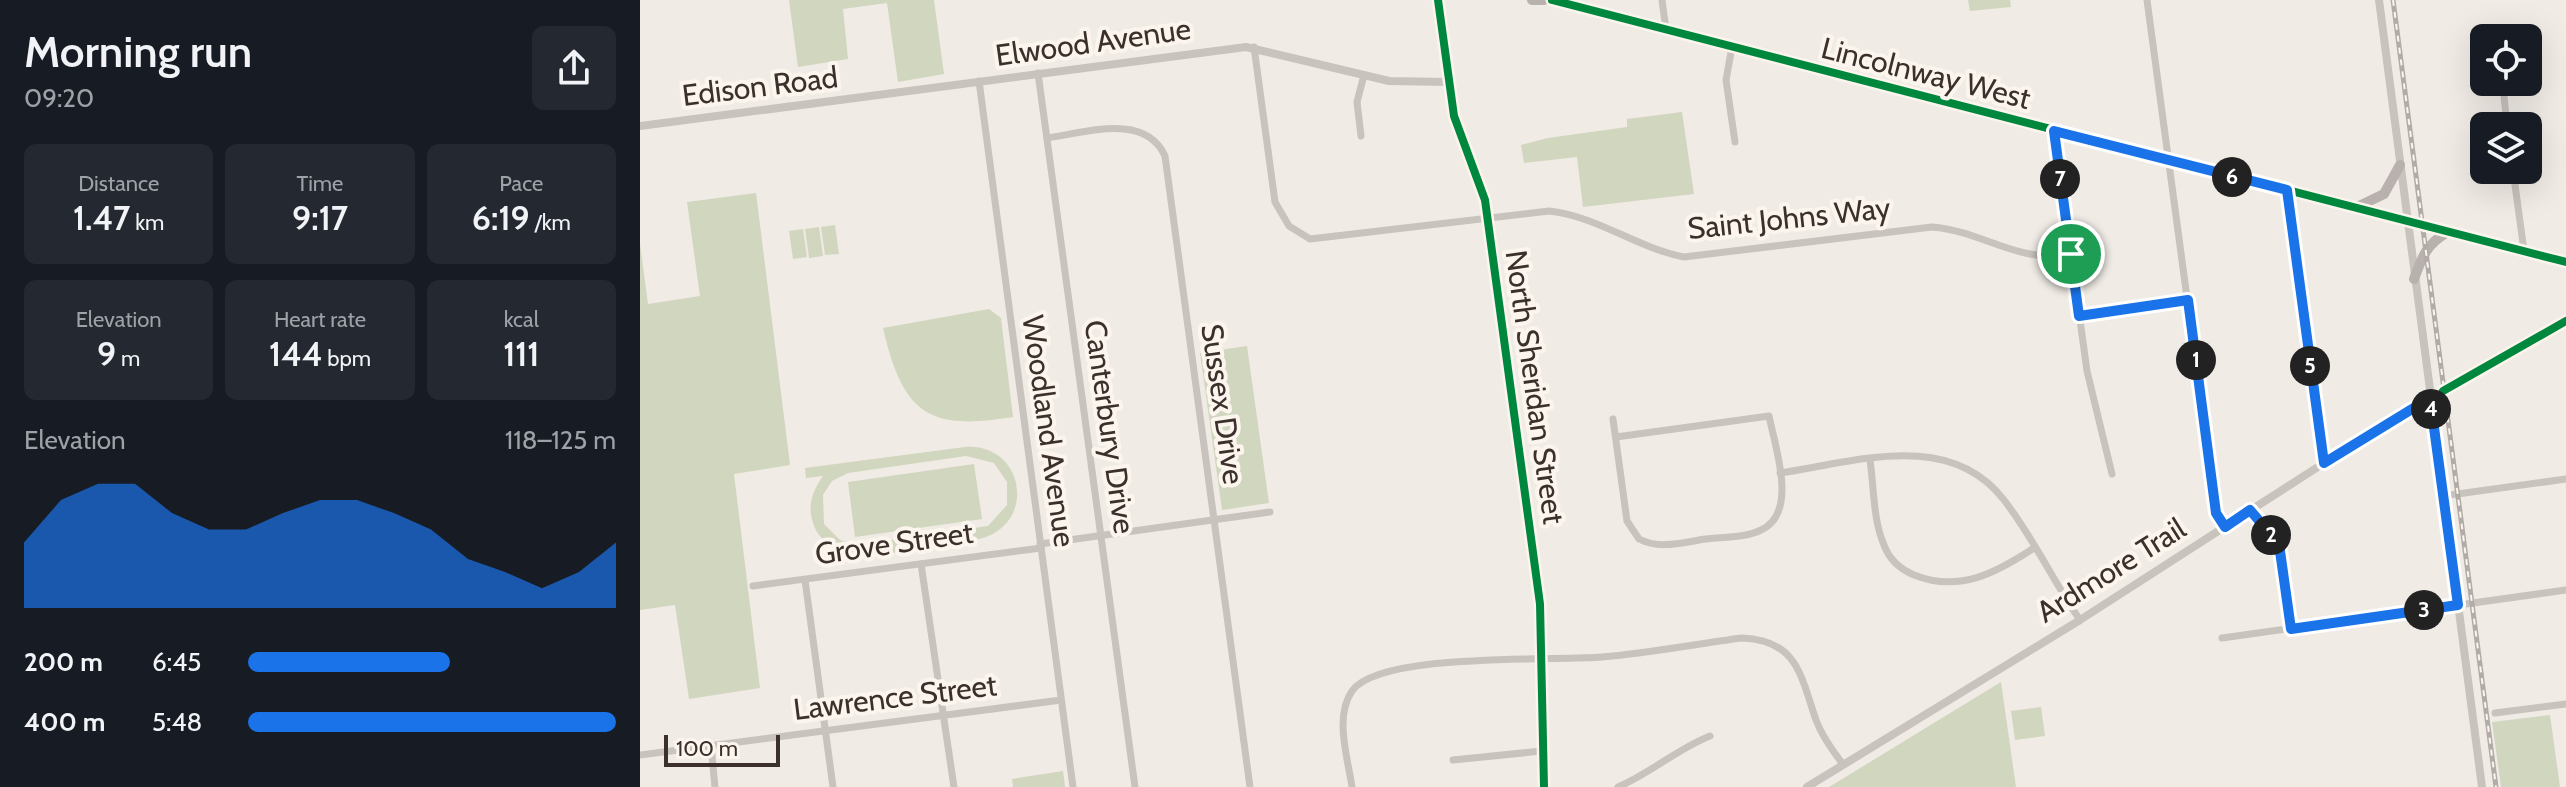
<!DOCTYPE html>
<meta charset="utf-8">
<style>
:root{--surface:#171b24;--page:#242831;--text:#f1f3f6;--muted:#9ea1a6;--accent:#1a73e8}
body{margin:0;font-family:Cabin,sans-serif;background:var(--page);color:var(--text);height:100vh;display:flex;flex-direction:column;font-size:30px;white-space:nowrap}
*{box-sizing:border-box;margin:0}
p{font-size:26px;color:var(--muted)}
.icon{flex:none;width:44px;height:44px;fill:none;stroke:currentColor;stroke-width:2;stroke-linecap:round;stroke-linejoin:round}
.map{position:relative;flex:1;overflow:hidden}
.details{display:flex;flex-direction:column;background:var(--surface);width:640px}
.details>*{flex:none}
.buttons{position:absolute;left:1830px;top:24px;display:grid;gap:16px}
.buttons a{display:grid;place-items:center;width:72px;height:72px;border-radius:12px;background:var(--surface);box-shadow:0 8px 32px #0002;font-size:40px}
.scale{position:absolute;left:24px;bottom:20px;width:116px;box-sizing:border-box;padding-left:8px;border:4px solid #3b302b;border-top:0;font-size:22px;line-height:28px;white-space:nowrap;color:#3b302b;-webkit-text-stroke:6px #fbf5ee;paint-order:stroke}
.pin{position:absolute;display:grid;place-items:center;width:68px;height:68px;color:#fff;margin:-34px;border:4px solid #fff;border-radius:50%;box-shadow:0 2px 8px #0007}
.km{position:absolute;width:40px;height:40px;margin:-20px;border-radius:50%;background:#222;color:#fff;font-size:22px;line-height:40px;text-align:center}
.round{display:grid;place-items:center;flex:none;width:84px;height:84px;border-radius:12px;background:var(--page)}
.overview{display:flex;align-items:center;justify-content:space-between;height:136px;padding:0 24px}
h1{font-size:44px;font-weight:600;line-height:60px}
.figures{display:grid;grid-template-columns:repeat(3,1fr);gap:12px;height:136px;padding:8px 24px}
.figures div{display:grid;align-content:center;border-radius:12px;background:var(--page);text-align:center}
.figures b{font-size:34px;font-weight:600}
.figures small{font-size:22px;font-weight:400}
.figures p{font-size:22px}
.chart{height:224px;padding:16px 24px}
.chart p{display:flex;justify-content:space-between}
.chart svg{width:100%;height:144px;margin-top:8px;fill:var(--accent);opacity:.7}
ul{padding:0 24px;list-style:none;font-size:26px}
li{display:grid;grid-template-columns:128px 96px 1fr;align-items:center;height:60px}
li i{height:20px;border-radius:10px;background:var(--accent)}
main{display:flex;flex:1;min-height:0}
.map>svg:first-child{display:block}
.green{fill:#d1d6bf;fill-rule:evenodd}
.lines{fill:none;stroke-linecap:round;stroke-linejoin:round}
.minor{stroke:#c9c3be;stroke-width:7}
.tertiary{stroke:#c9c3be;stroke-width:8}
.primary{stroke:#b8b1ad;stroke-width:10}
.rail-casing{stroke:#b1aca8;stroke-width:5}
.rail{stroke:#fbf5ee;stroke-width:2;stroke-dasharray:6;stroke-linecap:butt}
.cycleway-casing{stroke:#fbf5ee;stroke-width:13}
.cycleway{stroke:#00873e;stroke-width:8}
.route-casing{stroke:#fff;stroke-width:16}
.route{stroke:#1a73e8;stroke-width:10}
.labels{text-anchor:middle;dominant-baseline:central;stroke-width:8;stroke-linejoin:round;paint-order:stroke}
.street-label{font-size:30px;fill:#3b302b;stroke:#fbf5ee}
</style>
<main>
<section class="details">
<div class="overview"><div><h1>Morning run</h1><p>09:20</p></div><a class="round"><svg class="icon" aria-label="share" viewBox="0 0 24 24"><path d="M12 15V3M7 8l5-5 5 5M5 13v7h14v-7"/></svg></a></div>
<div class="figures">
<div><p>Distance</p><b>1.47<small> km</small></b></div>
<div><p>Time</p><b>9:17</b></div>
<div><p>Pace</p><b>6:19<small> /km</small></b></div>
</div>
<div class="figures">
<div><p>Elevation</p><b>9<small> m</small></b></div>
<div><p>Heart rate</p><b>144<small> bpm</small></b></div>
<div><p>kcal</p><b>111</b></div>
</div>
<div class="chart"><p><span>Elevation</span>118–125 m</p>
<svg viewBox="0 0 160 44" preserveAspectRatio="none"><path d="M0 44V24L10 11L20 6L30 6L40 15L50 20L60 20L70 15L80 11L90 11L100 15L110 20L120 29L130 33L140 38L150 33L160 24V44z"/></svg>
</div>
<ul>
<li><b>200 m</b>6:45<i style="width:55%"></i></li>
<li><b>400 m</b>5:48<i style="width:100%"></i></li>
</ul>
</section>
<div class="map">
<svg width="1926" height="787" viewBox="0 0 1926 787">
<rect width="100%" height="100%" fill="#f0ebe5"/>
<!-- green -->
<g class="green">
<polygon points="149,0 294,0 304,74 258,82 247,3 203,9 208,59 158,67"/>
<polygon points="1328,0 1370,0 1371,7 1330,11"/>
<polygon points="1042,112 1054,194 943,207 937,157 884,163 881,145 908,138 987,127 987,119"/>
<polygon points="116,193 150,465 94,474 120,688 49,699 35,605 0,610 0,244 8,304 60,296 47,202"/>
<polygon points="195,225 199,254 185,255 181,227"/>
<polygon points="179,227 183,256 169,258 165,229"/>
<polygon points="163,229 167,257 153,259 149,231"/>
<path d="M349,309L361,318L373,417C288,431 263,414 243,328Z"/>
<polygon points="607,346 629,503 582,510 560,353"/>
<path d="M325,447C385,443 398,525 339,539C296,545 190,577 173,523C167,505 173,490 183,476L166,478L165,468ZM326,456L354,463L367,482V505L348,526L216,545L200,540L184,524L183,495L192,481L208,473Z"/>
<polygon points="334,464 342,519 215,537 208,482"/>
<polygon points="1361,682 1376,787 1189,787 1212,773"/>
<polygon points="1401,707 1405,736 1375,740 1371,711"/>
<polygon points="1910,715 1920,787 1861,787 1852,722"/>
<polygon points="423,771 425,787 373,787 372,779"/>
</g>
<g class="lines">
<!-- minor -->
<g class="minor">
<polyline points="1022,0 1026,30"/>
<polyline points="1507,0 1572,484 1576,513 1585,527"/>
<path d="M614,47L635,202L649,226L670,239L909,211C957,216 997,248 1044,257L1292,227C1344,231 1376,264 1431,254"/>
<polyline points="1092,47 1086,80 1095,142"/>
<polyline points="398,73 495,787"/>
<polyline points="339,81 433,787"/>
<polyline points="1864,96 1867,126"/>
<polyline points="1414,131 1447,371 1472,474"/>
<polyline points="721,136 717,102 724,75"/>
<path d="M407,138C445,133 505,112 525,156L610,787"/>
<polyline points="1873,170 1884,251"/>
<polyline points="1647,190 1684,463"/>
<polyline points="1439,316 1548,300"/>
<path d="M973,419L987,521L999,539C1020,550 1044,542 1066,539C1083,537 1105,538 1121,530C1159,513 1135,447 1129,416L976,437"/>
<path d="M1230,460C1234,487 1233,520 1244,545C1249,559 1260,569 1274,575C1319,593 1356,573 1394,548"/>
<path d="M1140,473C1214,462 1310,429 1364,500C1393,537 1413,581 1440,620"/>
<polyline points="1803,496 1926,479"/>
<polyline points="1610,510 1639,544 1651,629"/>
<polyline points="400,544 630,512"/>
<polyline points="281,564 314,787"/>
<polyline points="165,580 193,787"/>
<polyline points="113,586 401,548"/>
<polyline points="1582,638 1926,590"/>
<polyline points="1855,713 1926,704"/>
<polyline points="71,746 75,787"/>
<polyline points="0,755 421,700"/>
<polyline points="813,760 902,751"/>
<path d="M712,787C708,759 694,717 712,691C739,652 913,661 962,657C1009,653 1055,644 1102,638C1158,640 1161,677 1176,720C1182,736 1192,750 1202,763"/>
<path d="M978,787C1011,773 1037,749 1070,736"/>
</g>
<!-- tertiary -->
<g class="tertiary">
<polyline points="798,0 814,116 845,200 900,604 904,787"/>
<polyline points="1739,0 1842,787"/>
<polyline points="0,126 606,47 749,81 808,82"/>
<polyline points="1167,787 1440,620 1684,463 1926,321"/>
</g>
<!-- primary -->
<g class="primary">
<polyline points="892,0 904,0"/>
<polyline points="912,0 1926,262"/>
<polyline points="1715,208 1744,194 1760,165"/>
<path d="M1774,279C1782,257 1787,243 1808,232"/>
</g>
<!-- rail casing -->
<g class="rail-casing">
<polyline id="rail" points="1753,0 1856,787"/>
</g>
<!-- rail -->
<use href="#rail" class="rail"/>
<!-- cycleway casing -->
<g class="cycleway-casing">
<g id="cycleway">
<polyline points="798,0 814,116 845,200 900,604 904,787"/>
<polyline points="912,0 1926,262"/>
<polyline points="1803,391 1926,321"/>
</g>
</g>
<!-- cycleway -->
<use href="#cycleway" class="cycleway"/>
</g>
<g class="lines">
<!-- route casing -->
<g class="route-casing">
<polygon id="route" points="1414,131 1647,190 1684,463 1790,398 1818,605 1651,629 1639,544 1610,510 1585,527 1576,513 1548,300 1439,316"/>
</g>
<!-- route -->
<use href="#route" class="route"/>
</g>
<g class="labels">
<!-- street labels -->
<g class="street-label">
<text transform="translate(453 42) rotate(-8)">Elwood Avenue</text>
<text transform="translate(1286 73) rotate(14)">Lincolnway West</text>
<text transform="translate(120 86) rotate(-7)">Edison Road</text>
<text transform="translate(1149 218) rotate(-6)">Saint Johns Way</text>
<text transform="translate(895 387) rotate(82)">North Sheridan Street</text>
<text transform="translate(583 404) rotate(82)">Sussex Drive</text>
<text transform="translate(470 427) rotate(82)">Canterbury Drive</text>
<text transform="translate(409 431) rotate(82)">Woodland Avenue</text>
<text transform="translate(254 543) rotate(-8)">Grove Street</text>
<text transform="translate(1471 570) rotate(-32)">Ardmore Trail</text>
<text transform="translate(255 697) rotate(-7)">Lawrence Street</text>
</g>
</g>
</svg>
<div class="buttons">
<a><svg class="icon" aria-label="locate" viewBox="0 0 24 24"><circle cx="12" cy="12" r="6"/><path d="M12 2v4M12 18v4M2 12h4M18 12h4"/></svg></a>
<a><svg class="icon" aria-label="layers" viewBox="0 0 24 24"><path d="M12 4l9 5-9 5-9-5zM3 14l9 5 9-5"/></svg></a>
</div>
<div class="scale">100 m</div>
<div class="pin" style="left:1431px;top:254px;background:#1e9e55"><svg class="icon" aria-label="arrive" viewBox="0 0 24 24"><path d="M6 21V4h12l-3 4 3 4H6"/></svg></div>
<b class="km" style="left:1556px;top:360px">1</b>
<b class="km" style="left:1631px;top:535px">2</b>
<b class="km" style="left:1784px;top:610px">3</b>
<b class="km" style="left:1791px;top:409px">4</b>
<b class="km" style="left:1670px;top:366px">5</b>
<b class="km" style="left:1592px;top:177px">6</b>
<b class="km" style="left:1420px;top:179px">7</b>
</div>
</main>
